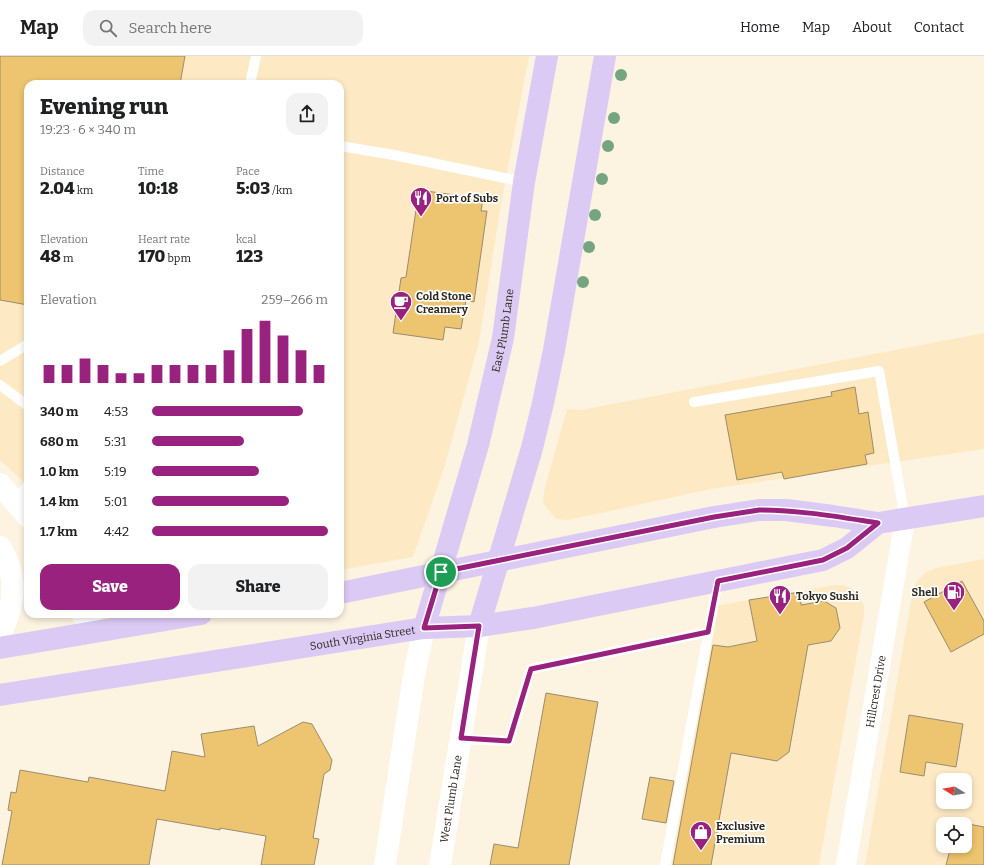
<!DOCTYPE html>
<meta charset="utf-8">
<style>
:root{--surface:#fff;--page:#f2f2f2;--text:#202124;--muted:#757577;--line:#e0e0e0;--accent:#98227e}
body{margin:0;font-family:Bitter,serif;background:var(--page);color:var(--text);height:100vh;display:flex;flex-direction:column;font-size:15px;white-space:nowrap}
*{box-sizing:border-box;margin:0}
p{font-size:13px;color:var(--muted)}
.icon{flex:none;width:22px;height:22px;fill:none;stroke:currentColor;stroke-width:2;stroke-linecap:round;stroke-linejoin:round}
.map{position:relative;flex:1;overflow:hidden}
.details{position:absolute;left:24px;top:24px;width:320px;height:538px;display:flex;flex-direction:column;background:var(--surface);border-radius:12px;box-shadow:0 2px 6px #0003}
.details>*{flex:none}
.needle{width:26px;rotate:281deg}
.controls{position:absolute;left:936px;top:717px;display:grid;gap:8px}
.controls a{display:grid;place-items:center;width:36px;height:36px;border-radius:8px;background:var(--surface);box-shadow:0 2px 6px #0003;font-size:20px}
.pin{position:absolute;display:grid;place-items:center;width:34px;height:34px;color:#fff;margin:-17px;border:2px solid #fff;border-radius:50%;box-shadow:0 1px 4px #0007}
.round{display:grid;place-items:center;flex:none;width:42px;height:42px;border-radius:12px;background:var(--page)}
.summary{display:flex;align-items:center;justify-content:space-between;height:68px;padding:0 16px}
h1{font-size:22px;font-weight:800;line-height:30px}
.metrics{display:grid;grid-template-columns:repeat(3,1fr);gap:6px;height:68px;padding:4px 16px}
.metrics div{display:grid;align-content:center}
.metrics b{font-size:17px;font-weight:800}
.metrics small{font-size:11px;font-weight:400}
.metrics p{font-size:11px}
.chart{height:112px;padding:8px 16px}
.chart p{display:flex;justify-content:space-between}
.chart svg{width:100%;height:72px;margin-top:4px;stroke:var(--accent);stroke-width:6}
.button{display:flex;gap:8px;margin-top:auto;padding:8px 16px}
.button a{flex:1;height:46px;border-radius:12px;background:var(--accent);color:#fff;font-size:16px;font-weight:800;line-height:46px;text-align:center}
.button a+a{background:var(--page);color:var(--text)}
ul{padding:0 16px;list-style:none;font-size:13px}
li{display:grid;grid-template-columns:64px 48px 1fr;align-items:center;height:30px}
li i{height:10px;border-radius:5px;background:var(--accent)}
header{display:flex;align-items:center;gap:24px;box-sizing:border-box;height:56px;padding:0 20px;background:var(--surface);border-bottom:1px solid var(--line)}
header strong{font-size:19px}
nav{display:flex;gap:22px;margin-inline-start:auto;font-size:14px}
.search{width:280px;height:36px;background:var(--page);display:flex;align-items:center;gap:10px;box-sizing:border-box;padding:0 14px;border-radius:12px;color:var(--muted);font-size:15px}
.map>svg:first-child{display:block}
.built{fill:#fdeac4;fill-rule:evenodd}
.building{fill:#edc46f;stroke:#9a8c6f}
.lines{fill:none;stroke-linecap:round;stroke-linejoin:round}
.service{stroke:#fff;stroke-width:10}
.minor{stroke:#fff;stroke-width:20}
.tertiary{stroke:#fff;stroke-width:22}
.secondary{stroke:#fff;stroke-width:22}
.primary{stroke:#dbcaf4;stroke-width:22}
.tree{fill:#75a580}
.route-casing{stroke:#fff;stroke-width:8}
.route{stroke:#98227e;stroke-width:5}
.labels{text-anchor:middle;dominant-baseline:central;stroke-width:3.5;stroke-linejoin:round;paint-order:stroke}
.poi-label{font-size:11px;font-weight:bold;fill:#2e281d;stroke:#fff;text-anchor:start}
.street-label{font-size:11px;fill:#2e281d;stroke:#fff}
</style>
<header>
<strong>Map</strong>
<div class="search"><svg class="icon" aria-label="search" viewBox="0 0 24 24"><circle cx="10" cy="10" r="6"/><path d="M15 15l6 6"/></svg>Search here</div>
<nav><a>Home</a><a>Map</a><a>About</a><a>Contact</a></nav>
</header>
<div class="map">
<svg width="984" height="809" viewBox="0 0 984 809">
<rect width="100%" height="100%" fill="#fcf3e1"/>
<!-- built -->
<g class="built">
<polygon points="0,0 529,0 501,148 479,286 444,412 413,501 340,514 340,28 28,28 28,430 0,404"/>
<polygon points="984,277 984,393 711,433 568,464 557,463 550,456 543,447 544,435 567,353 581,354"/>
<path d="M984,503V809H865L913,534L917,525L925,517L936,512ZM943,724H965V746H943ZM943,768H965V790H943Z"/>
<polygon points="834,529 842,529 851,532 859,540 864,550 864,559 819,809 672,809 715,550"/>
</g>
<!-- building -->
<g class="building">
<polygon points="0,0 185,0 180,28 28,28 28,249 0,244"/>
<polygon points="419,134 483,143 481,155 487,155 474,246 466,244 461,273 445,271 443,284 393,277 401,222 406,221"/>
<polygon points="855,331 859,358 868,356 874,397 865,399 867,408 784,423 782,416 737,424 725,359 832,340 831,336"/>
<polygon points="962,525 984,565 984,578 951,596 924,546"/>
<polygon points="800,536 801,549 824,545 836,552 840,572 831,585 808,589 789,696 777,705 731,697 711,809 673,809 713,589 728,591 757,585 749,544"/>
<polygon points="546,637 598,646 569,809 490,809 494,788 518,792"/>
<polygon points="909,659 963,668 956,711 926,706 924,720 900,716"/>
<polygon points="303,666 312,668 332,704 330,714 324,718 313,782 319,783 314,809 261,809 266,780 220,772 220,774 157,763 149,809 2,809 12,755 8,754 11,736 16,737 20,714 88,726 89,721 165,735 172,695 205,701 201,678 254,670 258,690"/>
<polygon points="650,721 674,725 666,767 642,763"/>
<polygon points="963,767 984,771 984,809 946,809 951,790 965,790 965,768 962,768"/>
</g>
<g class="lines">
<!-- service -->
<g class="service">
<polyline points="250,28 256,0"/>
<polyline points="340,90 394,99 524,126"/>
<polyline points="0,305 28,288"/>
<polyline points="0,329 28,350"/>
<polyline points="694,346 879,315 905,463"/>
<polyline points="14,443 28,430"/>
<polyline points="461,683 509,685 531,613 708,576"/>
<polyline points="665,809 718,525"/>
</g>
<!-- minor -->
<path class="minor" id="s1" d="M846,809L905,463"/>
<!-- tertiary -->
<g class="tertiary">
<polyline points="0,428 28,461"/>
<path d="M0,491C3,496 6,502 8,507C17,532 12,556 0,579"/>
<polyline points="82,558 98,575"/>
</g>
<!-- secondary -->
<g class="secondary">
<polyline points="385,809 414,619 424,572"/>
<path id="s2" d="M440,809L479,570"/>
</g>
<!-- primary -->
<g class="primary">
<polyline points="340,537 714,461 759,454 786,454 833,460 878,467 984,450"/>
<polyline points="479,570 532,392 543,347 554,294 605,0"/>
<path id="s3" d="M424,572L478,389L503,282L524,126L547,0"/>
<polyline points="0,592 201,558"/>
<path id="s4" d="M0,639L424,572L479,570L533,562L823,504L847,492L878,467"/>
</g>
</g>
<!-- trees -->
<g class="tree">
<circle cx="621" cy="19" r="6"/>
<circle cx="614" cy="62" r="6"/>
<circle cx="608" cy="90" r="6"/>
<circle cx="602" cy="123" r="6"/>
<circle cx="595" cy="159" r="6"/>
<circle cx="589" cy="191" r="6"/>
<circle cx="583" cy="226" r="6"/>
</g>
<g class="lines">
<!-- route casing -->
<g class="route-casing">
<path id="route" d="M759,454C800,454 839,461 878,467L847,492L823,504L718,525L708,576L531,613L509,685L461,682L479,570L424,572L441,516L714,461Z"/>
</g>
<!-- route -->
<use href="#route" class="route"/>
</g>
<!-- icons -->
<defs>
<g id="restaurant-pin" transform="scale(1.15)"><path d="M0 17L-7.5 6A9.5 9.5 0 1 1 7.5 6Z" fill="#98227e" stroke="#fff"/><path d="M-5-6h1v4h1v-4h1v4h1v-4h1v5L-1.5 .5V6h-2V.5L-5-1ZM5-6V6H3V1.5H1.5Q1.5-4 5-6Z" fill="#fff"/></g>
<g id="cafe-pin" transform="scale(1.15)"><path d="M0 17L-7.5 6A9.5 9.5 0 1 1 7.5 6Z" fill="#98227e" stroke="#fff"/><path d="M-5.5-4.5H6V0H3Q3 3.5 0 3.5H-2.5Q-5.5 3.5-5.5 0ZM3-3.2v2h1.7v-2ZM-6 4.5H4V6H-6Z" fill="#fff"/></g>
<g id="fuel-pin" transform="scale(1.15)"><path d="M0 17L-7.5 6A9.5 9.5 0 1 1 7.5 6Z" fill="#98227e" stroke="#fff"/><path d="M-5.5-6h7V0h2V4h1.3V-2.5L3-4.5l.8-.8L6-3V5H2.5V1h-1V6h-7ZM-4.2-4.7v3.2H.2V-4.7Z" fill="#fff"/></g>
<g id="shop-pin" transform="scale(1.15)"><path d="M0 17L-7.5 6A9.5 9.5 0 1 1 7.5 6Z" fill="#98227e" stroke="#fff"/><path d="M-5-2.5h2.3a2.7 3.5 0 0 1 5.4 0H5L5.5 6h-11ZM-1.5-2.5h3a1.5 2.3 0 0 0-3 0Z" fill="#fff"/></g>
</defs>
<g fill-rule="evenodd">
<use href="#restaurant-pin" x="421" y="142"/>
<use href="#cafe-pin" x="401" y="246"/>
<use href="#fuel-pin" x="954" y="536"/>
<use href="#restaurant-pin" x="780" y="540"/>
<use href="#shop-pin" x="701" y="776"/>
</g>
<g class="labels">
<!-- poi labels -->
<g class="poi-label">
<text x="436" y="142">Port of Subs</text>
<text x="416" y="240">Cold Stone<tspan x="416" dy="13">Creamery</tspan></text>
<text x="938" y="536" text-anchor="end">Shell</text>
<text x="796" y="540">Tokyo Sushi</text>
<text x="716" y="770">Exclusive<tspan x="716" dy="13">Premium</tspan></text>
</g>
<!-- street labels -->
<g class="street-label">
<text stroke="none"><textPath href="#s3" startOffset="308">East Plumb Lane</textPath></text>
<text stroke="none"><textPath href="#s4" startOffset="367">South Virginia Street</textPath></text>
<text stroke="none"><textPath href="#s1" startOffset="176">Hillcrest Drive</textPath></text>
<text stroke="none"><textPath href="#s2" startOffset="67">West Plumb Lane</textPath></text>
</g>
</g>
</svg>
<div class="controls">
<a><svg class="needle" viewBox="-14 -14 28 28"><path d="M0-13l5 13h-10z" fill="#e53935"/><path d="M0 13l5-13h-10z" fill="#757577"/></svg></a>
<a><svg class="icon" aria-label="locate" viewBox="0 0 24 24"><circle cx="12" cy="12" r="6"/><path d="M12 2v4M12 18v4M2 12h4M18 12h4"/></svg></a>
</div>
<div class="pin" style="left:441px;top:516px;background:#1e9e55"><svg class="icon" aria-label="arrive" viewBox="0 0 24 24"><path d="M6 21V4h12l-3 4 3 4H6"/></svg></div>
<section class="details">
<div class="summary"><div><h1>Evening run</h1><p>19:23 · 6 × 340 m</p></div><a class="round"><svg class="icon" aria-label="share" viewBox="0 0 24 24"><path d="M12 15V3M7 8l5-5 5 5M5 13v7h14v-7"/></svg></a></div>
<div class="metrics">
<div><p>Distance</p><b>2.04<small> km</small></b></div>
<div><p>Time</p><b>10:18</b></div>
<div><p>Pace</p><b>5:03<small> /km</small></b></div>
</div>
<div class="metrics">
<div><p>Elevation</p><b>48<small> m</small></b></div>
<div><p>Heart rate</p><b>170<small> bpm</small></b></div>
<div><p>kcal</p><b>123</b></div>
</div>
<div class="chart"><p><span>Elevation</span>259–266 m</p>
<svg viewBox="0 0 160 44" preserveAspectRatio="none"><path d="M5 44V33M15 44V33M25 44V29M35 44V33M45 44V38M55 44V38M65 44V33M75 44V33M85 44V33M95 44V33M105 44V24M115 44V11M125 44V6M135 44V15M145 44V24M155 44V33"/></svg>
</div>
<ul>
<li><b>340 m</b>4:53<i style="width:86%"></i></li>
<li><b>680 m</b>5:31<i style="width:52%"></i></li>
<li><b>1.0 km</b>5:19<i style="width:61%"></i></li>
<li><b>1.4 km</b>5:01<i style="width:78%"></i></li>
<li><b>1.7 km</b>4:42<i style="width:100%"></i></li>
</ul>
<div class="button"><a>Save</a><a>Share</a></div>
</section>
</div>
